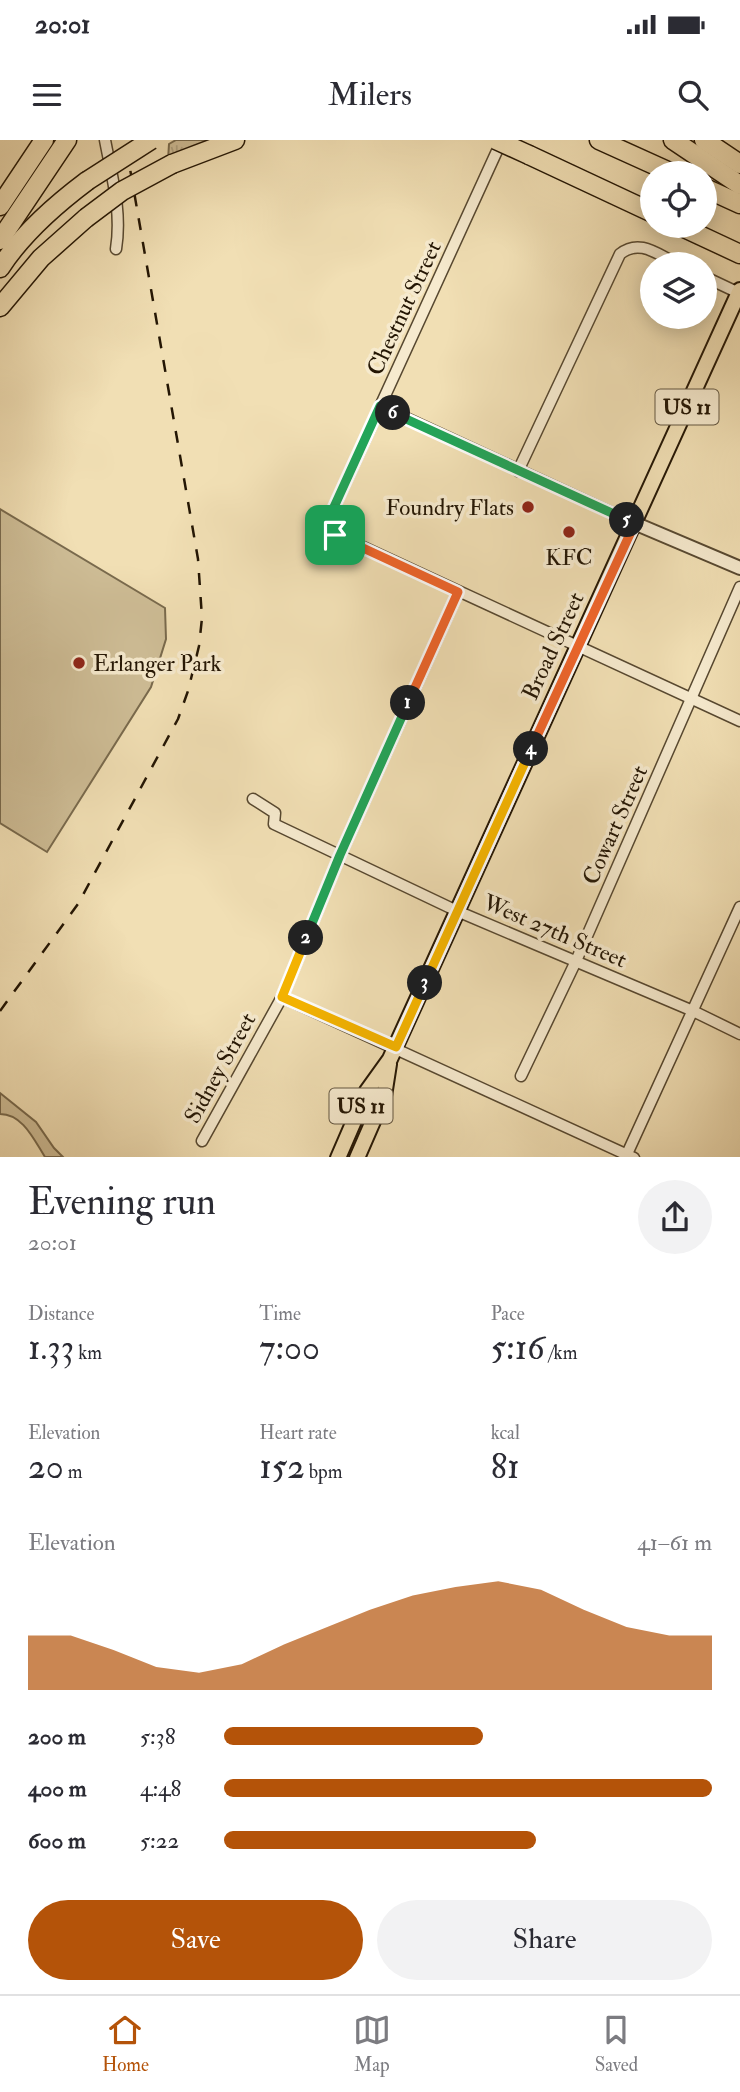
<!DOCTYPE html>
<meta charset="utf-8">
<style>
:root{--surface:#fff;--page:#f2f2f3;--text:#2b2b33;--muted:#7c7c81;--line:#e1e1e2;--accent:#b45309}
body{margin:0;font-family:"IM FELL Double Pica",serif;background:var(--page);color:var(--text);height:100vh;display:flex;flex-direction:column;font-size:26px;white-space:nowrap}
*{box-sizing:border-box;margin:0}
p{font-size:23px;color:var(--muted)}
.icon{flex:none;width:38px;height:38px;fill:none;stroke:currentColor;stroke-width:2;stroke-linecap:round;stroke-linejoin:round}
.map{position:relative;height:1017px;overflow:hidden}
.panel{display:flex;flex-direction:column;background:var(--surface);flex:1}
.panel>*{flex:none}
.controls{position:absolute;left:640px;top:21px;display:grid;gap:14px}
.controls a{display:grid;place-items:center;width:77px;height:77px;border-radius:50%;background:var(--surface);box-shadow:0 4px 18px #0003;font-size:35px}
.pin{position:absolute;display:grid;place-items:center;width:60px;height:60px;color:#fff;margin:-30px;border-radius:14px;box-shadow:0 4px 10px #0006}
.km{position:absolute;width:35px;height:35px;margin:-18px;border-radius:50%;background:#222;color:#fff;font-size:19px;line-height:35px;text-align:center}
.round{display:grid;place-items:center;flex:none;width:74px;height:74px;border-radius:37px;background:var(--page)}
.summary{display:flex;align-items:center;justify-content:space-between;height:119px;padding:0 28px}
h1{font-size:38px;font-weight:600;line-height:52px}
.figures{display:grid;grid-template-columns:repeat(3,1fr);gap:10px;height:119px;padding:7px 28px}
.figures div{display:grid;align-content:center}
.figures b{font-size:35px;font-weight:600}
.figures small{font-size:19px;font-weight:400}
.figures p{font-size:19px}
.chart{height:196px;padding:14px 28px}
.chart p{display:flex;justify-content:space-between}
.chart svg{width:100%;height:126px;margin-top:7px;fill:var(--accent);opacity:.7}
.primary-button{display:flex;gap:14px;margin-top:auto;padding:14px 28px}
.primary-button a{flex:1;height:80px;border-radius:42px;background:var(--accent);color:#fff;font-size:28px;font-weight:600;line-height:80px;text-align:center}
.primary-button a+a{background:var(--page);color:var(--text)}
ul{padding:0 28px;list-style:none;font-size:23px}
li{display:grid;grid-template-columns:112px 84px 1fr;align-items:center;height:52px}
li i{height:18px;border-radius:9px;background:var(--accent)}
.status{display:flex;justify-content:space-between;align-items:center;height:49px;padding:0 35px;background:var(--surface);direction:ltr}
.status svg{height:19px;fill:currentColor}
header{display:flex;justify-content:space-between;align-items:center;height:91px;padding:0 28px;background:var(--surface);font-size:32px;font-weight:600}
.tab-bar{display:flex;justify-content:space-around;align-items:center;height:98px;border-top:2px solid var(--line);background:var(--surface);font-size:19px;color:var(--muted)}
.tab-bar a{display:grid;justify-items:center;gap:4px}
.tab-bar .on{color:var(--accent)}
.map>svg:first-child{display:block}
.grass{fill:url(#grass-tufts);stroke:#796a4d;stroke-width:2}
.pitch{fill:#cebd96;stroke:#796a4d;stroke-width:2}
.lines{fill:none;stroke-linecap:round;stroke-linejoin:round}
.minor-casing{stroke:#574830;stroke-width:13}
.tertiary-casing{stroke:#574830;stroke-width:16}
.primary-casing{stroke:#241604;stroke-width:18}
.motorway-casing{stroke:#241604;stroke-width:21}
.minor{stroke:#f6eace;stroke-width:10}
.tertiary{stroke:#f6eace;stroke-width:12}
.primary{stroke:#f1dfb4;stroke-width:14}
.motorway{stroke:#f1dfb4;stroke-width:18}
.rail{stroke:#241604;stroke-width:2.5;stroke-dasharray:12 12;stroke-linecap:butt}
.motorway-bridge-casing{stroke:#241604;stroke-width:21;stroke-linecap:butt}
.motorway-bridge{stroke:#f1dfb4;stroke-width:18}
.split-1-casing{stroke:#fff;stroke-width:14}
.split-2-casing{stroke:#fff;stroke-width:14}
.split-3-casing{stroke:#fff;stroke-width:14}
.split-4-casing{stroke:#fff;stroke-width:14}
.split-5-casing{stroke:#fff;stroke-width:14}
.split-6-casing{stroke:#fff;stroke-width:14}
.split-7-casing{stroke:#fff;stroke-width:14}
.split-1{stroke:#f0652b;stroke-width:9}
.split-2{stroke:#22a559;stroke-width:9}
.split-3{stroke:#f5b400;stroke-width:9}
.split-4{stroke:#f5b400;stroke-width:9}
.split-5{stroke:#f0652b;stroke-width:9}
.split-6{stroke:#22a559;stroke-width:9}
.split-7{stroke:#22a559;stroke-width:9}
.poi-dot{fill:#8f2418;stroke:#f6eace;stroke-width:2.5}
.labels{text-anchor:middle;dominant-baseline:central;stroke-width:7;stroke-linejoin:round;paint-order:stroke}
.shield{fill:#f6eace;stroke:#635641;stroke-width:2}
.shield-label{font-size:21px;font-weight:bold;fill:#241604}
.street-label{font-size:23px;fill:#241604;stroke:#f6eace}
.poi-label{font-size:23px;fill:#241604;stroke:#f6eace;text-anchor:end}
</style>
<div class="status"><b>20:01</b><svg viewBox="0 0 49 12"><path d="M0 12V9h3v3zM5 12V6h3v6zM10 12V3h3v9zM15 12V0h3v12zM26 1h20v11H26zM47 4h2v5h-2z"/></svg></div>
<header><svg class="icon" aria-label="menu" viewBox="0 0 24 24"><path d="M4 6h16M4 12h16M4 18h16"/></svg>Milers<svg class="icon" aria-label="search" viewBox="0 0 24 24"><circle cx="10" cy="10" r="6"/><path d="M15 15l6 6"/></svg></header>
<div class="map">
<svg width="740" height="1018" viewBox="0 0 740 1018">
<defs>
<pattern id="grass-tufts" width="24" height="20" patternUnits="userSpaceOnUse" patternTransform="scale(1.75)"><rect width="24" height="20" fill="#cebd96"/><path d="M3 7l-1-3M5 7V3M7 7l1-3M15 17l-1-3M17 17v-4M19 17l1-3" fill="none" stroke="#b1a280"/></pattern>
</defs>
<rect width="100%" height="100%" fill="#f1dfb4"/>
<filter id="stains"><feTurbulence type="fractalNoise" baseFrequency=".00286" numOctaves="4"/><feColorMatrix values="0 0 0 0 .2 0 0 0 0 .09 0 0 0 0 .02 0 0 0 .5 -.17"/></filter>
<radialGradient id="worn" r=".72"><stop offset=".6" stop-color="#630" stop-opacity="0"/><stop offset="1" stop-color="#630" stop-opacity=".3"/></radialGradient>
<!-- grass -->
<g class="grass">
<polygon points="176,0 212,0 168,20 169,4"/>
<path d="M0,953L36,982L54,1008L63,1017H45C34,1000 23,974 0,974Z"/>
</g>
<!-- pitch -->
<polygon class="pitch" points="0,369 165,468 166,499 151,547 47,712 0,683"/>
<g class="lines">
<!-- minor casing -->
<g class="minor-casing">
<g id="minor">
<path d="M105,0C112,37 122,72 116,109"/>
<polyline points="502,0 324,389 740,581"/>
<polyline points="705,137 739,153"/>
<polyline points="380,266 634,383"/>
<path d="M518,331L620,114C640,98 658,115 678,124"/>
<polyline points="253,659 275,673 274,684 457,771 693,871 740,894"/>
<polyline points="282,857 634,1018"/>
<polyline points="521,936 576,821 740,447"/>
<polyline points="202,1001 282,857 340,715 458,452"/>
<polyline points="627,1014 740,767"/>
</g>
</g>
<!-- tertiary casing -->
<g class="tertiary-casing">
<polyline id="tertiary" points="634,383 740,428"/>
</g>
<!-- primary casing -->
<g class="primary-casing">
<g id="primary">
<polyline points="338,1018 367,951 390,919 740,150"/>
<polyline points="357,1018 384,956 389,924"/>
</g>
</g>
<!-- motorway casing -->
<g class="motorway-casing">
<g id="motorway">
<polyline points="599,0 672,33"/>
<polyline points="673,0 740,45"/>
<polyline points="704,0 740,24"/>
<polyline points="529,15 653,73"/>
<polyline points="172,24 235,0"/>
<polyline points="705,48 740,64"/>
<polyline points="0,66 44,0"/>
<polyline points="680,86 740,114"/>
<polyline points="0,100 67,0"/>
<path d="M0,128C22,94 55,65 87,41"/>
<polyline points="0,167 41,118 86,78"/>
</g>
</g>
<!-- minor -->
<use href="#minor" class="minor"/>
<!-- tertiary -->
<use href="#tertiary" class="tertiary"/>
<!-- primary -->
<use href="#primary" class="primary"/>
<!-- motorway -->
<use href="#motorway" class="motorway"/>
<!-- rail -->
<polyline class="rail" points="0,871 78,764 178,579 188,551 199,506 202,478 198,419 125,0"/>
<!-- motorway-bridge casing -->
<g class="motorway-bridge-casing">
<g id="motorway-bridge">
<polyline points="496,0 529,15"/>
<polyline points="87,41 151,0"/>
<polyline points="86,78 122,51 172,24"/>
</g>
</g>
<!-- motorway-bridge -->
<use href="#motorway-bridge" class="motorway-bridge"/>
</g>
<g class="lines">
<!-- split-1 casing -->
<g class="split-1-casing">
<polyline id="split-1" points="335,395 458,452 408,563"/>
</g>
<!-- split-2 casing -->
<g class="split-2-casing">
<polyline id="split-2" points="306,798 340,715 408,563"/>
</g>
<!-- split-3 casing -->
<g class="split-3-casing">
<polyline id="split-3" points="306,798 282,857 396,907 425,843"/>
</g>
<!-- split-4 casing -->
<g class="split-4-casing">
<polyline id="split-4" points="425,843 531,609"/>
</g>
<!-- split-5 casing -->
<g class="split-5-casing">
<polyline id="split-5" points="531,609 635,383 627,380"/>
</g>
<!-- split-6 casing -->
<g class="split-6-casing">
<polyline id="split-6" points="393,273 627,380"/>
</g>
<!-- split-7 casing -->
<g class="split-7-casing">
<polyline id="split-7" points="335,395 324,389 380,266 393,273"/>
</g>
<!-- split-1 -->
<use href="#split-1" class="split-1"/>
<!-- split-2 -->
<use href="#split-2" class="split-2"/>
<!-- split-3 -->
<use href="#split-3" class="split-3"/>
<!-- split-4 -->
<use href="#split-4" class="split-4"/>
<!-- split-5 -->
<use href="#split-5" class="split-5"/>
<!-- split-6 -->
<use href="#split-6" class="split-6"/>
<!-- split-7 -->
<use href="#split-7" class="split-7"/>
</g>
<!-- markers -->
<g class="poi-dot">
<circle cx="528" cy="367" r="7"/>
<circle cx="569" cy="392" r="7"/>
<circle cx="79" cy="523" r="7"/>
</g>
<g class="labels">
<!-- shield labels -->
<g class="shield">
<rect x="655.5" y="249.5" width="63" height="35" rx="5"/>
<rect x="329.5" y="948.5" width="63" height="35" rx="5"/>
</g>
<g class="shield-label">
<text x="687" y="267">US 11</text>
<text x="361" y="966">US 11</text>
</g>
<!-- street labels -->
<g class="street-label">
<text transform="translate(404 168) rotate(-65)">Chestnut Street</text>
<text transform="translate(553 506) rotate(-65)">Broad Street</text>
<text transform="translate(615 685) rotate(-66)">Cowart Street</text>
<text transform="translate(555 791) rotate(23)">West 27th Street</text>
<text transform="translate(220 928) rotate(-61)">Sidney Street</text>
</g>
<!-- poi labels -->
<g class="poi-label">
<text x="514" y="367">Foundry Flats</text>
<text x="569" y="417" text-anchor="middle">KFC</text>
<text x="93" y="523" text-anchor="start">Erlanger Park</text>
</g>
</g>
<rect width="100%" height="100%" filter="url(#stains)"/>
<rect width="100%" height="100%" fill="url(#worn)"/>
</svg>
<div class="controls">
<a><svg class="icon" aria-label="locate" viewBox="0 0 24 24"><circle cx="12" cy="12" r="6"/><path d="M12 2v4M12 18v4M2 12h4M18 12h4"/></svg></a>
<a><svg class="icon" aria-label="layers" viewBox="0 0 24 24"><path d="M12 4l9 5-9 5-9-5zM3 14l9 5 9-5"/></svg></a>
</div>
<div class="pin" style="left:335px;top:395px;background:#1e9e55"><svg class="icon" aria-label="arrive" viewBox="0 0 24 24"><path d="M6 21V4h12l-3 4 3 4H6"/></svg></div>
<b class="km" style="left:408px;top:563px">1</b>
<b class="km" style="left:306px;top:798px">2</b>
<b class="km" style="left:425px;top:843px">3</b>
<b class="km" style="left:531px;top:609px">4</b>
<b class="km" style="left:627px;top:380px">5</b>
<b class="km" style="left:393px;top:273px">6</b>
</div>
<section class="panel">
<div class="summary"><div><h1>Evening run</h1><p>20:01</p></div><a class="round"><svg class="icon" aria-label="share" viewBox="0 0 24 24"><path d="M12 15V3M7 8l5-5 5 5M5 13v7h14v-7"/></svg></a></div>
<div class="figures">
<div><p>Distance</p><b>1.33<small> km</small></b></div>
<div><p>Time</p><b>7:00</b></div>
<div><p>Pace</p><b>5:16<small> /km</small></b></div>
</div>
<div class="figures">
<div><p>Elevation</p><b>20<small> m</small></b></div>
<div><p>Heart rate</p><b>152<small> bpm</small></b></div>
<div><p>kcal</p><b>81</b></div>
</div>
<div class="chart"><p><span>Elevation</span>41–61 m</p>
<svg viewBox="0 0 160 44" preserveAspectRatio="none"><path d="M0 44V25L10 25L20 30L30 36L40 38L50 35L60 28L70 22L80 16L90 11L100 8L110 6L120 9L130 16L140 22L150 25L160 25V44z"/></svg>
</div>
<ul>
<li><b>200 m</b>5:38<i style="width:53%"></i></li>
<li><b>400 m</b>4:48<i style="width:100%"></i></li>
<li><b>600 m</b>5:22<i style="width:64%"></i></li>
</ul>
<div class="primary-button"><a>Save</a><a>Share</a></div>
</section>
<nav class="tab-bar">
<a class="on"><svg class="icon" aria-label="home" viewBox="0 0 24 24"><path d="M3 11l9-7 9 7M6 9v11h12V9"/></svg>Home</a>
<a><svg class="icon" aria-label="map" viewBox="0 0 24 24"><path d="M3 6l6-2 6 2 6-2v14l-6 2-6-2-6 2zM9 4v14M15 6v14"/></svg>Map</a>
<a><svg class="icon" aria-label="saved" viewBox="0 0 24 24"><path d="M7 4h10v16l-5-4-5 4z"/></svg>Saved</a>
</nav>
